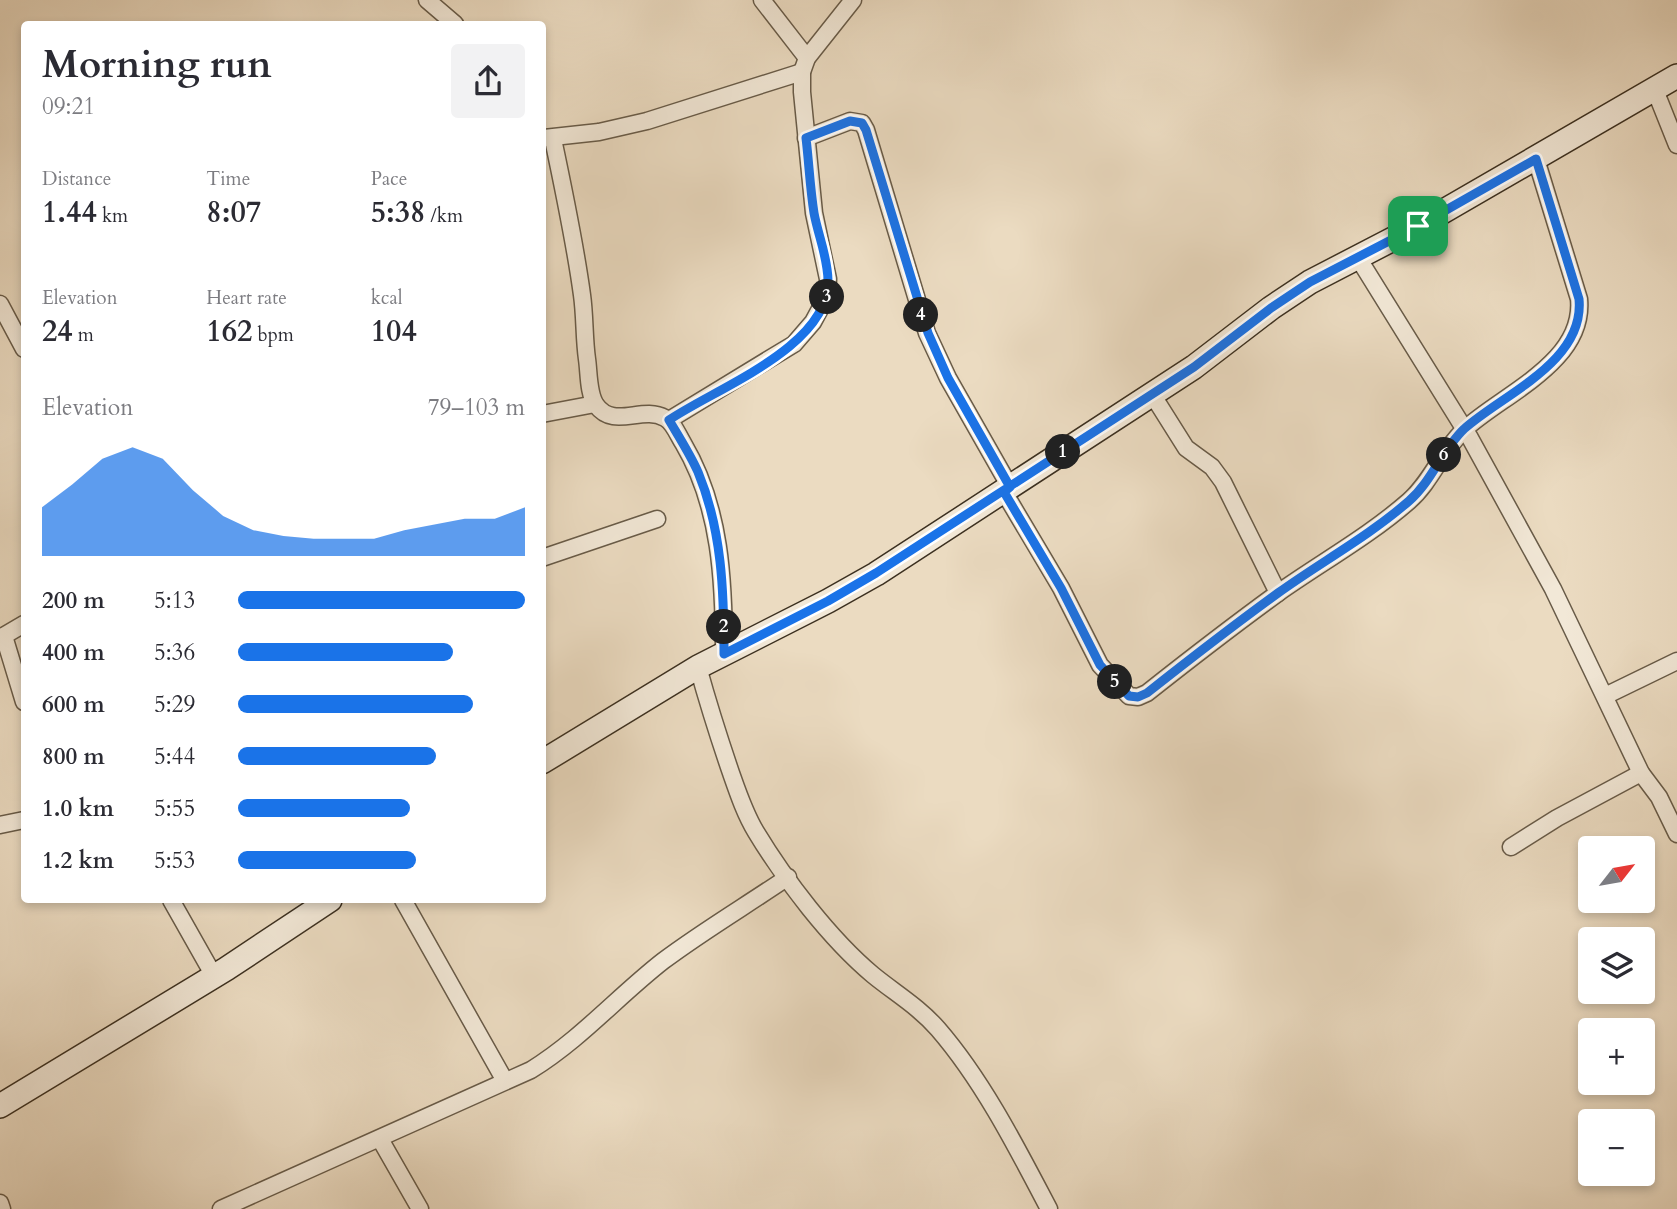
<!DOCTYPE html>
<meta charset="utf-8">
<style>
:root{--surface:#fff;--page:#f2f2f3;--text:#2b2b33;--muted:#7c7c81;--accent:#1a73e8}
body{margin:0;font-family:Cardo,serif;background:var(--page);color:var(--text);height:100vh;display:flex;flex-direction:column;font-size:26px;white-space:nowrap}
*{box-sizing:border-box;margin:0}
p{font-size:23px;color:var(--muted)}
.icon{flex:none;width:38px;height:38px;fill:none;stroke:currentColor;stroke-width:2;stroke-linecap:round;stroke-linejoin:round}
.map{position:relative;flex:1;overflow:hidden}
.details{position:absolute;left:21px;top:21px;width:525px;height:882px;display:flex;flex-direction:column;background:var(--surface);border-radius:7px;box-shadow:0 4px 10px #0003}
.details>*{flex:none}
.needle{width:46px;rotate:59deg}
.fabs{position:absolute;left:1578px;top:836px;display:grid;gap:14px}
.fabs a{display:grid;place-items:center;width:77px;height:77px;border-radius:7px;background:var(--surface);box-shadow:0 4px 10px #0003;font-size:35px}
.pin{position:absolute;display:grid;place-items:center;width:60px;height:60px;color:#fff;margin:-30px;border-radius:14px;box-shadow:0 4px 10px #0006}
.km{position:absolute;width:35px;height:35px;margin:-18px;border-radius:50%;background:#222;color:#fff;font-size:19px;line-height:35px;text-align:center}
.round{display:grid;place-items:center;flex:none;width:74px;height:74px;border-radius:7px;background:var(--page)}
.summary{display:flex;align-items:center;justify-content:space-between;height:119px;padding:0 21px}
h1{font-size:38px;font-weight:600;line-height:52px}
.stats{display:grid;grid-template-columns:repeat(3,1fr);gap:10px;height:119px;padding:7px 21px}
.stats div{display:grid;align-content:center}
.stats b{font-size:30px;font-weight:600}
.stats small{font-size:19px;font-weight:400}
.stats p{font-size:19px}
.chart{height:196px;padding:14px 21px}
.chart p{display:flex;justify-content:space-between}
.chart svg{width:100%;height:126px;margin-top:7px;fill:var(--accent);opacity:.7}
ul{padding:0 21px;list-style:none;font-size:23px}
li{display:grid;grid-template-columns:112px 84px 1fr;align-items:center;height:52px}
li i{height:18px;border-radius:9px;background:var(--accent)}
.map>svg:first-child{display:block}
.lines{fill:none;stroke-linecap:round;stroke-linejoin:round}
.street-casing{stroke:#685b48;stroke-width:19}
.secondary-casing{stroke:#3c3020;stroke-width:26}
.street{stroke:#f2e8d7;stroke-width:16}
.secondary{stroke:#f2e8d7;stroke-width:23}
.route-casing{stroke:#fff;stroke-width:14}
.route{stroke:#1a73e8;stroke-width:9}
</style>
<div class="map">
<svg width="1677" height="1209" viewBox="0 0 1677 1209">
<rect width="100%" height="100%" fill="#ebdbc1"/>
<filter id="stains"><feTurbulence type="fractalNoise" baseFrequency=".00286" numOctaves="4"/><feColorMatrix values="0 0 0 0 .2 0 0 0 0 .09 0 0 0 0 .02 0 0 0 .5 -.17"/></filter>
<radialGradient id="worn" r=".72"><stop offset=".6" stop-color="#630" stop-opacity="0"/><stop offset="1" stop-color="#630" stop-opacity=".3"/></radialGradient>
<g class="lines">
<!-- street casing -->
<g class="street-casing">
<g id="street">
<polyline points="427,0 455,24"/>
<polyline points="762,0 807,58"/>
<polyline points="1655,90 1677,145"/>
<polyline points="544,138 599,132 647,121 802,72"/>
<polyline points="806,138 850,121 862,123 866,130 927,333 948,378 1010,487"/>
<path d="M553,139C564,191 575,243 582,295C585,316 584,338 587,359C589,372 588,394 596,405C614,430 642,405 665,418C673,422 678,435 683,443C721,507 724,582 724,654"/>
<polyline points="1357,256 1470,438 1553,589 1641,773 1659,797 1677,834"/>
<polyline points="0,304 24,349"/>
<polyline points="1152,394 1186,448 1212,467 1223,482 1278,593"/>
<polyline points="542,414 595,404"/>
<polyline points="669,420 794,344 813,322 827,296 828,279 814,213 802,92 802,72 807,58 853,0"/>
<path d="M1004,492L1061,588L1100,665L1129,696L1138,697L1147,693C1190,659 1234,625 1278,593C1322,562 1369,536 1409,501C1432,481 1442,450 1465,429C1503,394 1585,362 1579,299L1536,159"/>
<polyline points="542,558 657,519"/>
<polyline points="4,636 24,702"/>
<polyline points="0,638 24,624"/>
<path d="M698,667C708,703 719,738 731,773C738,793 745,814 756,832C785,880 830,939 873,975C895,993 919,1007 938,1029C983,1081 1017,1148 1049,1209"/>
<polyline points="1605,696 1677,661"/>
<polyline points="0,825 24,820"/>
<polyline points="1511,847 1557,818 1641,773"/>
<polyline points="171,900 214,976"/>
<polyline points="403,900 505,1081"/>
<polyline points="380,1139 420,1209"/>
<polyline points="0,1203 2,1209"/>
<path d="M221,1209L531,1070C581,1039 617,997 663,961C703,931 747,905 788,877"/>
</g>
</g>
<!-- secondary casing -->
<g class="secondary-casing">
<g id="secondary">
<polyline points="542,762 698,667 828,601 876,574 1194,367 1271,308 1310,282 1418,226 1677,76"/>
<polyline points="0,1106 226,969 330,900"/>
</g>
</g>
<!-- street -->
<use href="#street" class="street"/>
<!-- secondary -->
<use href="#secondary" class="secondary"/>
</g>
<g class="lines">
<!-- route casing -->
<g class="route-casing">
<path id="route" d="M1418,226L1310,282L1271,308L1194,367L876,573L828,601L724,654C724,592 722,530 698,472C690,454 679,437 669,420C716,388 829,347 828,281C828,258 818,235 814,213C810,188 809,163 806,138L850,121L862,123L866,130L928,333L948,378L1010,487L1004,492L1061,588L1100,665L1129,696L1138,697L1147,693C1190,659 1234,625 1278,593C1321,562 1369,536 1409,501C1432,481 1442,450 1464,429C1503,394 1585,362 1579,299L1536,159L1418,226"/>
</g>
<!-- route -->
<use href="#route" class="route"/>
</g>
<rect width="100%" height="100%" filter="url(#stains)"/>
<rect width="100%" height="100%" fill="url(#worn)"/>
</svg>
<div class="fabs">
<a><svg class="needle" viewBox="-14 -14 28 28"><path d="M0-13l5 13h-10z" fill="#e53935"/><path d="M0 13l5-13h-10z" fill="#7c7c81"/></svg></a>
<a><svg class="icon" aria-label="layers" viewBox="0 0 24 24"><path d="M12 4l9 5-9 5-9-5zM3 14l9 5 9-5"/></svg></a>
<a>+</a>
<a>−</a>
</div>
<div class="pin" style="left:1418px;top:226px;background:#1e9e55"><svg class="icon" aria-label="arrive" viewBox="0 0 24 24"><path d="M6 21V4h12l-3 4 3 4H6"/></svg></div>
<b class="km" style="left:1063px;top:452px">1</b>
<b class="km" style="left:724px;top:627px">2</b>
<b class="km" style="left:827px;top:297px">3</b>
<b class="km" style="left:921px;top:315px">4</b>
<b class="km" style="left:1115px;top:682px">5</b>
<b class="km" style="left:1444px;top:455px">6</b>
<section class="details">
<div class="summary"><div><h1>Morning run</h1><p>09:21</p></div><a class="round"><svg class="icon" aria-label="share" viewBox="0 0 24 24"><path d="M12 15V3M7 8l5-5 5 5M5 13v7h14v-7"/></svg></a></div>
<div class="stats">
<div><p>Distance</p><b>1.44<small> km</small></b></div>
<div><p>Time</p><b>8:07</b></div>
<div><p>Pace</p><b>5:38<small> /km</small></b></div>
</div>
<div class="stats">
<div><p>Elevation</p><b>24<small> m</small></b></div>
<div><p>Heart rate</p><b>162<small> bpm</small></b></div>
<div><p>kcal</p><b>104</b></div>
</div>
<div class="chart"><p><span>Elevation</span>79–103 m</p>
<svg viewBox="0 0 160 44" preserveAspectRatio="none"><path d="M0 44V27L10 19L20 10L30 6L40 10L50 21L60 30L70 35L80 37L90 38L100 38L110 38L120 35L130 33L140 31L150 31L160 27V44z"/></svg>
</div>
<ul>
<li><b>200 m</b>5:13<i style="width:100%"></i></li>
<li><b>400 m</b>5:36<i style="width:75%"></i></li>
<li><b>600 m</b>5:29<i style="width:82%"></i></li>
<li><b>800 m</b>5:44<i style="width:69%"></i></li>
<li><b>1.0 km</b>5:55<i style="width:60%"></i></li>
<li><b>1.2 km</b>5:53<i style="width:62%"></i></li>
</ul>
</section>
</div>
